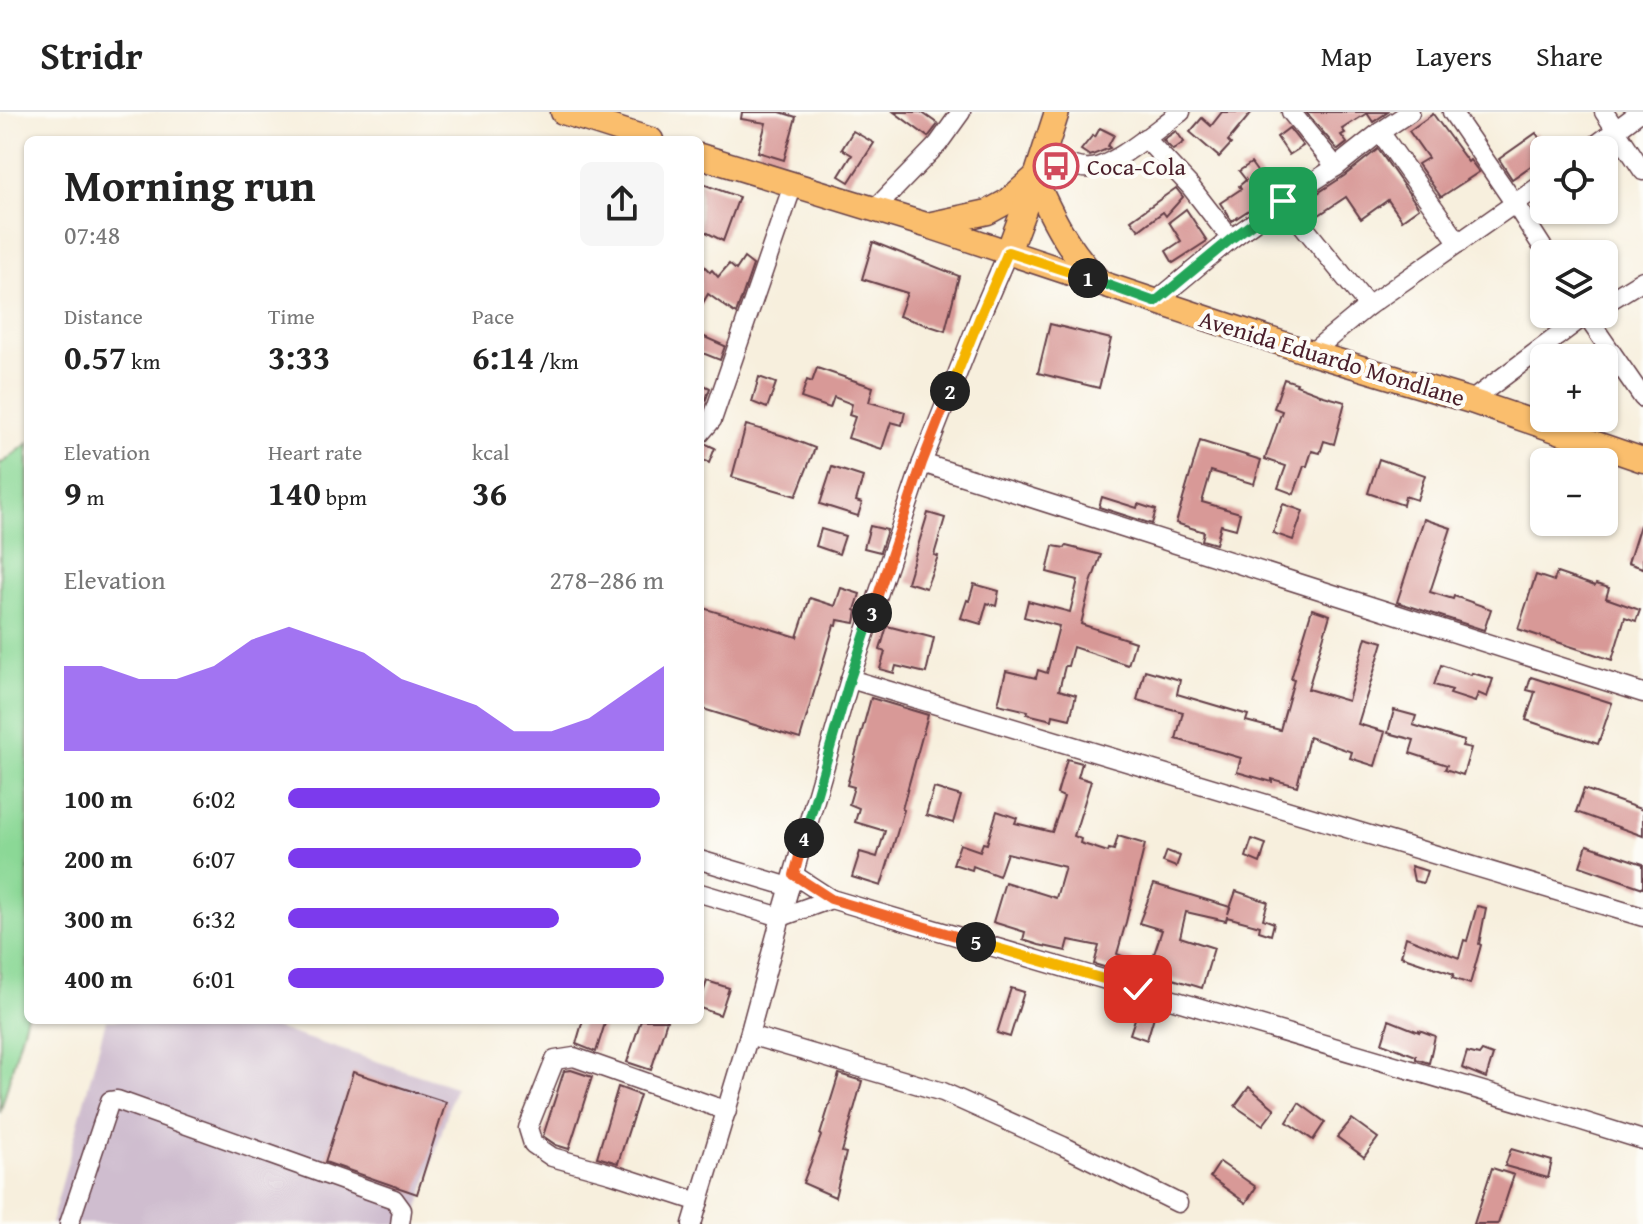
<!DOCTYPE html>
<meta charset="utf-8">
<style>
:root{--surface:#fff;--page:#f6f6f6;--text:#222;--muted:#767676;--line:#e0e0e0;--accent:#7c3aed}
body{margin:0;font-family:"Gentium Book Plus",serif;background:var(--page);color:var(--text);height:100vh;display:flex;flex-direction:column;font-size:30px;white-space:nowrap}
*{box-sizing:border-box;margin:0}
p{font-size:26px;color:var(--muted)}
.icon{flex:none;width:44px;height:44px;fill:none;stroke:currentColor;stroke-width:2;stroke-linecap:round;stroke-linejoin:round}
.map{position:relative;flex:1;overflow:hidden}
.details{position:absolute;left:24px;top:24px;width:680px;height:888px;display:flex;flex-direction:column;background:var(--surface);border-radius:12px;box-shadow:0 2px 6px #0004}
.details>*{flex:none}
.tools{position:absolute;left:1530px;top:24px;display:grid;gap:16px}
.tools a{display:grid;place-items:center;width:88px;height:88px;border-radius:12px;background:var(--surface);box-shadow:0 2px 6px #0004;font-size:40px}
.pin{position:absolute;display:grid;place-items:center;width:68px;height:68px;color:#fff;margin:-34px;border-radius:16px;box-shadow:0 4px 12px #0006}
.km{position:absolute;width:40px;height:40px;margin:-20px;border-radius:50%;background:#222;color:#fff;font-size:22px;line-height:40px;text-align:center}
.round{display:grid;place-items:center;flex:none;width:84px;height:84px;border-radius:12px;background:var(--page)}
.headline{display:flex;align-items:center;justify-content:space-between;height:136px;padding:0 40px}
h1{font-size:44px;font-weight:800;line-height:60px}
.metrics{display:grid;grid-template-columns:repeat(3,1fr);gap:12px;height:136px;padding:8px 40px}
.metrics div{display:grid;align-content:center}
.metrics b{font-size:34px;font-weight:800}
.metrics small{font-size:22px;font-weight:400}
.metrics p{font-size:22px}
.chart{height:224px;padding:16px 40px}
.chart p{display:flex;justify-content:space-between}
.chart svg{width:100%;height:144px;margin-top:8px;fill:var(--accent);opacity:.7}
ul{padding:0 40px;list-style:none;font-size:26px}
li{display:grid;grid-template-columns:128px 96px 1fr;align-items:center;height:60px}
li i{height:20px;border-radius:10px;background:var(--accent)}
header{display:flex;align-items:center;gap:48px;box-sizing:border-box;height:112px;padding:0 40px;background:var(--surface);border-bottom:2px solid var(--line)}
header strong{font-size:38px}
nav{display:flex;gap:44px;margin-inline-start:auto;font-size:28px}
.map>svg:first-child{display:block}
.industrial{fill:#cfbdcf}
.green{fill:#8bd896;stroke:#6a7c60;stroke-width:2}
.building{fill:#d89997}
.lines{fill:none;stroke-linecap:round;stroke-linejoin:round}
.minor-casing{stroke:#643e46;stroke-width:21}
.major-casing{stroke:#643e46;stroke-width:27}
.minor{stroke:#fff;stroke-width:18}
.major{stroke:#fabe6d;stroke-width:24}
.split-1-casing{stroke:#fff;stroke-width:16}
.split-2-casing{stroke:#fff;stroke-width:16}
.split-3-casing{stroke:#fff;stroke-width:16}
.split-4-casing{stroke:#fff;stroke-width:16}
.split-5-casing{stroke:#fff;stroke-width:16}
.split-6-casing{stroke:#fff;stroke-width:16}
.split-1{stroke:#22a559;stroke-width:10}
.split-2{stroke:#f5b400;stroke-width:10}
.split-3{stroke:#f0652b;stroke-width:10}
.split-4{stroke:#22a559;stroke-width:10}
.split-5{stroke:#f0652b;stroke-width:10}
.split-6{stroke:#f5b400;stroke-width:10}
.labels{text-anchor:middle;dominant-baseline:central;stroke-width:8;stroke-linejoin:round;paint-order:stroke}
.poi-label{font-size:24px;fill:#4a1f2b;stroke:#fdfcf7;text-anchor:start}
.street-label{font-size:24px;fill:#4a1f2b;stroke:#fdfcf7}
</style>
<header>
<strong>Stridr</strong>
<nav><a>Map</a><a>Layers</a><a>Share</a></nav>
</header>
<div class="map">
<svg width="1643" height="1112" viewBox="0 0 1643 1112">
<rect width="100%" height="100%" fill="#fdfcf7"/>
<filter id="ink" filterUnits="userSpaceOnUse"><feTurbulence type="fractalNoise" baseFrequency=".0125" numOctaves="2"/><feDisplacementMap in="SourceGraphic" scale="16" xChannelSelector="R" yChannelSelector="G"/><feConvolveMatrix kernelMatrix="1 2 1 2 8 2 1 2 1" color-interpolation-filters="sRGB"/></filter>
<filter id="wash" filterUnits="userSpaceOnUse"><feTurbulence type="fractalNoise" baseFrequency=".006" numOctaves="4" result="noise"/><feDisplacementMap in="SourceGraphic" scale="32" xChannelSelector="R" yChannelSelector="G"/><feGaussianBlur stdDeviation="1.8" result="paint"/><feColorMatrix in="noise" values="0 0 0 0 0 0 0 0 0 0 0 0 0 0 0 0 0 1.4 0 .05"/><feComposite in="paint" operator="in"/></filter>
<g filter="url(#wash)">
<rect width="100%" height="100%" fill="#f7efdd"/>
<!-- industrial -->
<polygon class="industrial" points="106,908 251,908 455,975 414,1112 51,1112"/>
<!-- green -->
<polygon class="green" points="28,331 28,899 0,1001 0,351 4,350"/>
<g id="blocks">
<!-- building -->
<g class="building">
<polygon points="742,0 780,0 796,5 784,48 758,40 766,11 741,7"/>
<polygon points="894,0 921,0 938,12 928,25"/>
<polygon points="1222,0 1252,0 1228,29 1231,32 1219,45 1190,20 1202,6 1211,14"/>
<polygon points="1306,0 1388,0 1373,10 1367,1 1342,17 1345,21 1341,23 1347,31 1338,38"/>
<polygon points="1433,2 1468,50 1470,48 1479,60 1441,85 1418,52 1428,46 1409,19"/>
<polygon points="1100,16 1114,23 1108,34 1110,36 1090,44 1081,38 1093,23 1095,25"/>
<polygon points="1289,16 1303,34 1289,43 1277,25"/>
<polygon points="853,19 874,31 849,70 839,64 852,43 842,37"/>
<polygon points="1176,19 1184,30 1173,38 1163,28"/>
<polygon points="1536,21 1544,33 1544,45 1512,67 1499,47"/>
<polygon points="1378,37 1419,96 1402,108 1388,88 1361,107 1346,85 1313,107 1301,92 1344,64"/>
<polygon points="1251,51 1273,82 1232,109 1220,91 1241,77 1239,74 1246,68 1239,59"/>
<polygon points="700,71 739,85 723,129 700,117"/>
<polygon points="1176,76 1183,85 1166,104 1163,100 1139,118 1131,108"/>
<polygon points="1186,97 1207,129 1173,151 1166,139 1181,129 1169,110"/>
<polygon points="873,130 959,164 945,219 899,204 907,181 862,167"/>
<polygon points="744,146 753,153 736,202 708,182 700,196 700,150 710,160 712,158 718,165 729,152 736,158"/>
<polygon points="1050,212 1111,227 1099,276 1038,261"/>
<polygon points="700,223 725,234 720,248 700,240"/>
<polygon points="817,256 873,275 869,290 905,300 902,313 891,310 882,337 848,326 855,305 849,303 852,292 834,285 830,296 801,286 807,268 812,270"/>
<polygon points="759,265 776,271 767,296 752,290"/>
<polygon points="1284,267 1297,271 1296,273 1320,282 1320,283 1345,290 1334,332 1324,329 1320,341 1312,339 1307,354 1304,354 1294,382 1278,376 1286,354 1265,347 1282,299 1274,296"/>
<polygon points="700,271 710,276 700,304"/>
<polygon points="746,313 784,324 815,336 796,384 732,365"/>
<polygon points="1200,329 1261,348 1254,372 1211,359 1202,390 1240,401 1236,417 1221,413 1216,432 1202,428 1204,420 1176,411"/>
<polygon points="706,332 715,336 709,351 700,347 700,334"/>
<polygon points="1379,347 1425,363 1417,388 1405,384 1403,393 1368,381"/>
<polygon points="832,355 863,365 856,389 862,391 858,404 820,392"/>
<polygon points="1102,385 1137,396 1138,392 1156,398 1152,412 1099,395"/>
<polygon points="1283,392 1303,399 1293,428 1273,421"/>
<polygon points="928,401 945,406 934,443 938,444 926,476 907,470"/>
<polygon points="1424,407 1451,416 1430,480 1453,487 1454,484 1491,497 1484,518 1397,490"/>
<polygon points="1640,413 1643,413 1643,456 1628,451"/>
<polygon points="870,414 887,418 880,440 864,436"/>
<polygon points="821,417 845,424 839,442 816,434"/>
<polygon points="1053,434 1065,436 1066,434 1101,443 1091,471 1081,512 1135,530 1128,553 1073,535 1068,554 1065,554 1059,578 1076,583 1070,607 1053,603 1052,608 1027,602 1028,599 998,592 1006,559 1036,566 1038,558 1047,561 1059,514 1024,505 1028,489 1070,500 1078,468 1047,460"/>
<polygon points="1557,461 1595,474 1596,472 1609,476 1606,486 1640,498 1636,509 1625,505 1612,548 1518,517 1536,463 1554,469"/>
<polygon points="974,472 999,479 996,494 987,491 981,512 961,506 967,488 969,489"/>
<polygon points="841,476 860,482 855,498 857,499 855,511 838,508 837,514 834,513 800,627 700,596 700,495 797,525 810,486 835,494"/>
<polygon points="1312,497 1330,503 1308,577 1348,589 1366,525 1383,530 1358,612 1385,620 1375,654 1350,646 1352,640 1309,625 1297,674 1272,667 1272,670 1237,660 1241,646 1176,627 1183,600 1137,588 1145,558 1180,568 1177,582 1248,603 1246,609 1280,618 1294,568 1291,567"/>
<polygon points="887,514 934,526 926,561 896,554 894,561 880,557 885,540 880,538"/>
<polygon points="1441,553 1471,563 1472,561 1493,567 1487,585 1478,581 1475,590 1450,582 1452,578 1434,573"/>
<polygon points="1531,565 1612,591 1598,632 1526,608 1535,580 1527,578"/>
<polygon points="871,586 928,603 902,697 904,698 881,774 852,765 860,740 877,745 885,719 855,710 859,696 849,692 854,675 847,673"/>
<polygon points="1394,598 1416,604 1413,613 1464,629 1462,634 1471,636 1463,663 1445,657 1447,653 1410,641 1414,628 1388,621"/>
<polygon points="1067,647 1082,651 1078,665 1091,669 1074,724 1081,727 1080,731 1108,740 1109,737 1114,738 1118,724 1145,732 1126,810 1117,842 1150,854 1162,818 1139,811 1154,772 1230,795 1228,802 1236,779 1268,790 1263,807 1274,811 1271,823 1259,819 1260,814 1227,805 1226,809 1186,800 1180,825 1214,836 1202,876 1160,863 1158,871 1094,852 1099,834 1069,828 1066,839 1039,833 1023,828 1025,820 993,810 1005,770 1056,786 1065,755 1007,741 999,764 973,754 972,758 953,752 960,732 980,739 983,731 987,732 997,699 1017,706 1015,711 1052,720 1064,685 1057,682"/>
<polygon points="934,676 961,684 953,711 926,703"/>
<polygon points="1584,677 1643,698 1643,724 1576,700"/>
<polygon points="1252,727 1266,732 1260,751 1246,745"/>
<polygon points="1587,733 1643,752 1643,776 1580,754"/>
<polygon points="1167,739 1180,744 1176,755 1163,750"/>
<polygon points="1411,754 1427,759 1423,771 1414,769"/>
<polygon points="1477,794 1486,796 1479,832 1481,833 1470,872 1452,866 1454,862 1401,844 1406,825 1459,846 1464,828 1467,829"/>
<polygon points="707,869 729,876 720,903 700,896 700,890"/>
<polygon points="1011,876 1024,880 1010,925 997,921"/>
<polygon points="1139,895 1155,901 1147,928 1130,922"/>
<polygon points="583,908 606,908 596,940 576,932"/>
<polygon points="641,908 667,908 651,958 627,950"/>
<polygon points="1389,908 1419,920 1419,918 1435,924 1429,951 1416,947 1416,944 1382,931"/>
<polygon points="1482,939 1493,943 1486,966 1462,956 1467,940 1479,943"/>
<polygon points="571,958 592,965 569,1037 556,1033 543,1024 564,959"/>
<polygon points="353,960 446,990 417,1082 325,1050"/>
<polygon points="839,962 862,969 842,1040 846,1041 835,1085 803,1071 821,1024 820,1023"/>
<polygon points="618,975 640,983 618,1051 597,1045"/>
<polygon points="1249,975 1275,997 1263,1013 1235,994"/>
<polygon points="1299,991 1325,1010 1313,1028 1287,1010"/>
<polygon points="1352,1007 1378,1026 1364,1045 1337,1025"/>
<polygon points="1511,1037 1552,1049 1548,1066 1505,1054"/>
<polygon points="1220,1050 1256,1075 1246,1091 1210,1065"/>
<polygon points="1492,1056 1514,1063 1498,1112 1474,1112"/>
</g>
</g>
</g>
<g filter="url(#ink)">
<use href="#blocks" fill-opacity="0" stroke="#643e46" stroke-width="2"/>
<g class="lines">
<!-- minor casing -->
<g class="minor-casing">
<g id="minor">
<polyline points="1291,0 1336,55"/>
<polyline points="1452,0 1515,92 1547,142"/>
<polyline points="1604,0 1643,59"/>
<polyline points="1380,20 1459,131"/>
<polyline points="1145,26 1190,74 1231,127"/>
<polyline points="1589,38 1640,0"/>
<path d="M1043,41C1057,47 1075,58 1091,56C1115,54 1159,15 1181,0"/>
<polyline points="1283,89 1368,194"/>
<polyline points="874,98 938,32 961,0"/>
<polyline points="1155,190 1231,127 1283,89 1336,55 1380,20 1410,0"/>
<polyline points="1604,192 1643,168"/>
<polyline points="1585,202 1643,286"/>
<polyline points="1311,241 1368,194 1544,71"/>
<polyline points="1471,289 1587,202"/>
<polyline points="700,322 712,308 793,73"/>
<polyline points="922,351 1643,581"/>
<polyline points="850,567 1643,805"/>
<polyline points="700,748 790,775"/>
<polyline points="794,763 831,787 1547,998 1643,1028"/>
<polyline points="700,781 781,805 831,787"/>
<polyline points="749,923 943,980 1063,1034 1178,1091"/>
<polyline points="699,1090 610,1061 552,1045 533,1032 528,1016 555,948 574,945 727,999"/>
<polyline points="69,1112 110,989 117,988 394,1087 402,1098 400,1112"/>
<polyline points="692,1112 749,923 781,805 850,567 922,351 979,207 1008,140"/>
</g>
</g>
<!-- major casing -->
<g class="major-casing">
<g id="major">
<polyline points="563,0 651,28"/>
<polyline points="700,44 926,113 1311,241 1471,289 1643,348"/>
<path d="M1035,68C1053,107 1067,136 1097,167"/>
<polyline points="932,112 988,100 1008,89 1034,66"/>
<polyline points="1008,140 1035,68 1057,0"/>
</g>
</g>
<!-- minor -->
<use href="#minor" class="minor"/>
<!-- major -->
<use href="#major" class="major"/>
</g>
</g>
<g class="lines" filter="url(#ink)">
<!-- split-1 casing -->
<g class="split-1-casing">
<polyline id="split-1" points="1088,166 1155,190 1231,127 1283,89"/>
</g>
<!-- split-2 casing -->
<g class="split-2-casing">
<polyline id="split-2" points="950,279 979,207 1008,140 1088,166"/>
</g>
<!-- split-3 casing -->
<g class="split-3-casing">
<polyline id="split-3" points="872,501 922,351 950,279"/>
</g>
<!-- split-4 casing -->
<g class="split-4-casing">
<polyline id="split-4" points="804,726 850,567 872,501"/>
</g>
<!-- split-5 casing -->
<g class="split-5-casing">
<polyline id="split-5" points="804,726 794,763 831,787 976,830"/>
</g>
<!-- split-6 casing -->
<g class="split-6-casing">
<polyline id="split-6" points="976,830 1138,877"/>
</g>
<!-- split-1 -->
<use href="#split-1" class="split-1"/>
<!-- split-2 -->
<use href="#split-2" class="split-2"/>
<!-- split-3 -->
<use href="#split-3" class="split-3"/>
<!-- split-4 -->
<use href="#split-4" class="split-4"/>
<!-- split-5 -->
<use href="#split-5" class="split-5"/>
<!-- split-6 -->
<use href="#split-6" class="split-6"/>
</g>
<!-- icons -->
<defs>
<g id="bus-ring" transform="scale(2.3)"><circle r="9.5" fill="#fdfcf7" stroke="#d1495b" stroke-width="1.5"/><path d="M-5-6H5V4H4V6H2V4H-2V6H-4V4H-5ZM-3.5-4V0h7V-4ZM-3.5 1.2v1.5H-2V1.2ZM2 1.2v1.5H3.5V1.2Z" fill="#d1495b"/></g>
</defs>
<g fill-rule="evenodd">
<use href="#bus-ring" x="1056" y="54"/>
</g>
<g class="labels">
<!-- poi labels -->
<g class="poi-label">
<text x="1087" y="54">Coca-Cola</text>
</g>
<!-- street labels -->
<g class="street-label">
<text transform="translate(1332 246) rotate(17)">Avenida Eduardo Mondlane</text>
</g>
</g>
</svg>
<div class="tools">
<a><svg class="icon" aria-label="locate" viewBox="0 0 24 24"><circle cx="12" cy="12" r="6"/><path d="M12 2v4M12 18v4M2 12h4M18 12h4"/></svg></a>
<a><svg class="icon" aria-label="layers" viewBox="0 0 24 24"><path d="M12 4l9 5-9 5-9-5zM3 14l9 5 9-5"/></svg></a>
<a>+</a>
<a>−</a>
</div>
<div class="pin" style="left:1283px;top:89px;background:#1e9e55"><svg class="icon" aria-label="arrive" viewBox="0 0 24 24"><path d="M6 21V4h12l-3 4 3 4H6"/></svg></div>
<div class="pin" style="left:1138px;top:877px;background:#d93025"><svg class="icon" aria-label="check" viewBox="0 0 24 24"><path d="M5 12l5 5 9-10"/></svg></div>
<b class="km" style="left:1088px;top:166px">1</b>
<b class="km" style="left:950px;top:279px">2</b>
<b class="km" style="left:872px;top:501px">3</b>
<b class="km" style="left:804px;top:726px">4</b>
<b class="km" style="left:976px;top:830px">5</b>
<section class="details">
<div class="headline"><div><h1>Morning run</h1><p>07:48</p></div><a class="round"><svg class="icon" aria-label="share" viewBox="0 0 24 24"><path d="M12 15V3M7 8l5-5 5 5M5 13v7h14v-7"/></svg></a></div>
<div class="metrics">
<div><p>Distance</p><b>0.57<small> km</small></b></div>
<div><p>Time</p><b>3:33</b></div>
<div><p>Pace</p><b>6:14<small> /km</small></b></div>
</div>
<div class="metrics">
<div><p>Elevation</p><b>9<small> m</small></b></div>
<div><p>Heart rate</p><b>140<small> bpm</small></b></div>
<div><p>kcal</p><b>36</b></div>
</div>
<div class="chart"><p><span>Elevation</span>278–286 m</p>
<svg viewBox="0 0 160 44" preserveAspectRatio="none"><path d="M0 44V18L10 18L20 22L30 22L40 18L50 10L60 6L70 10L80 14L90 22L100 26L110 30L120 38L130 38L140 34L150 26L160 18V44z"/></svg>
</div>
<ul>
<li><b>100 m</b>6:02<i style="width:99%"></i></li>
<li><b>200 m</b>6:07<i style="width:94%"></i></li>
<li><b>300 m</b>6:32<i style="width:72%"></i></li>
<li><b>400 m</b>6:01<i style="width:100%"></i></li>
</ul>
</section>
</div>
